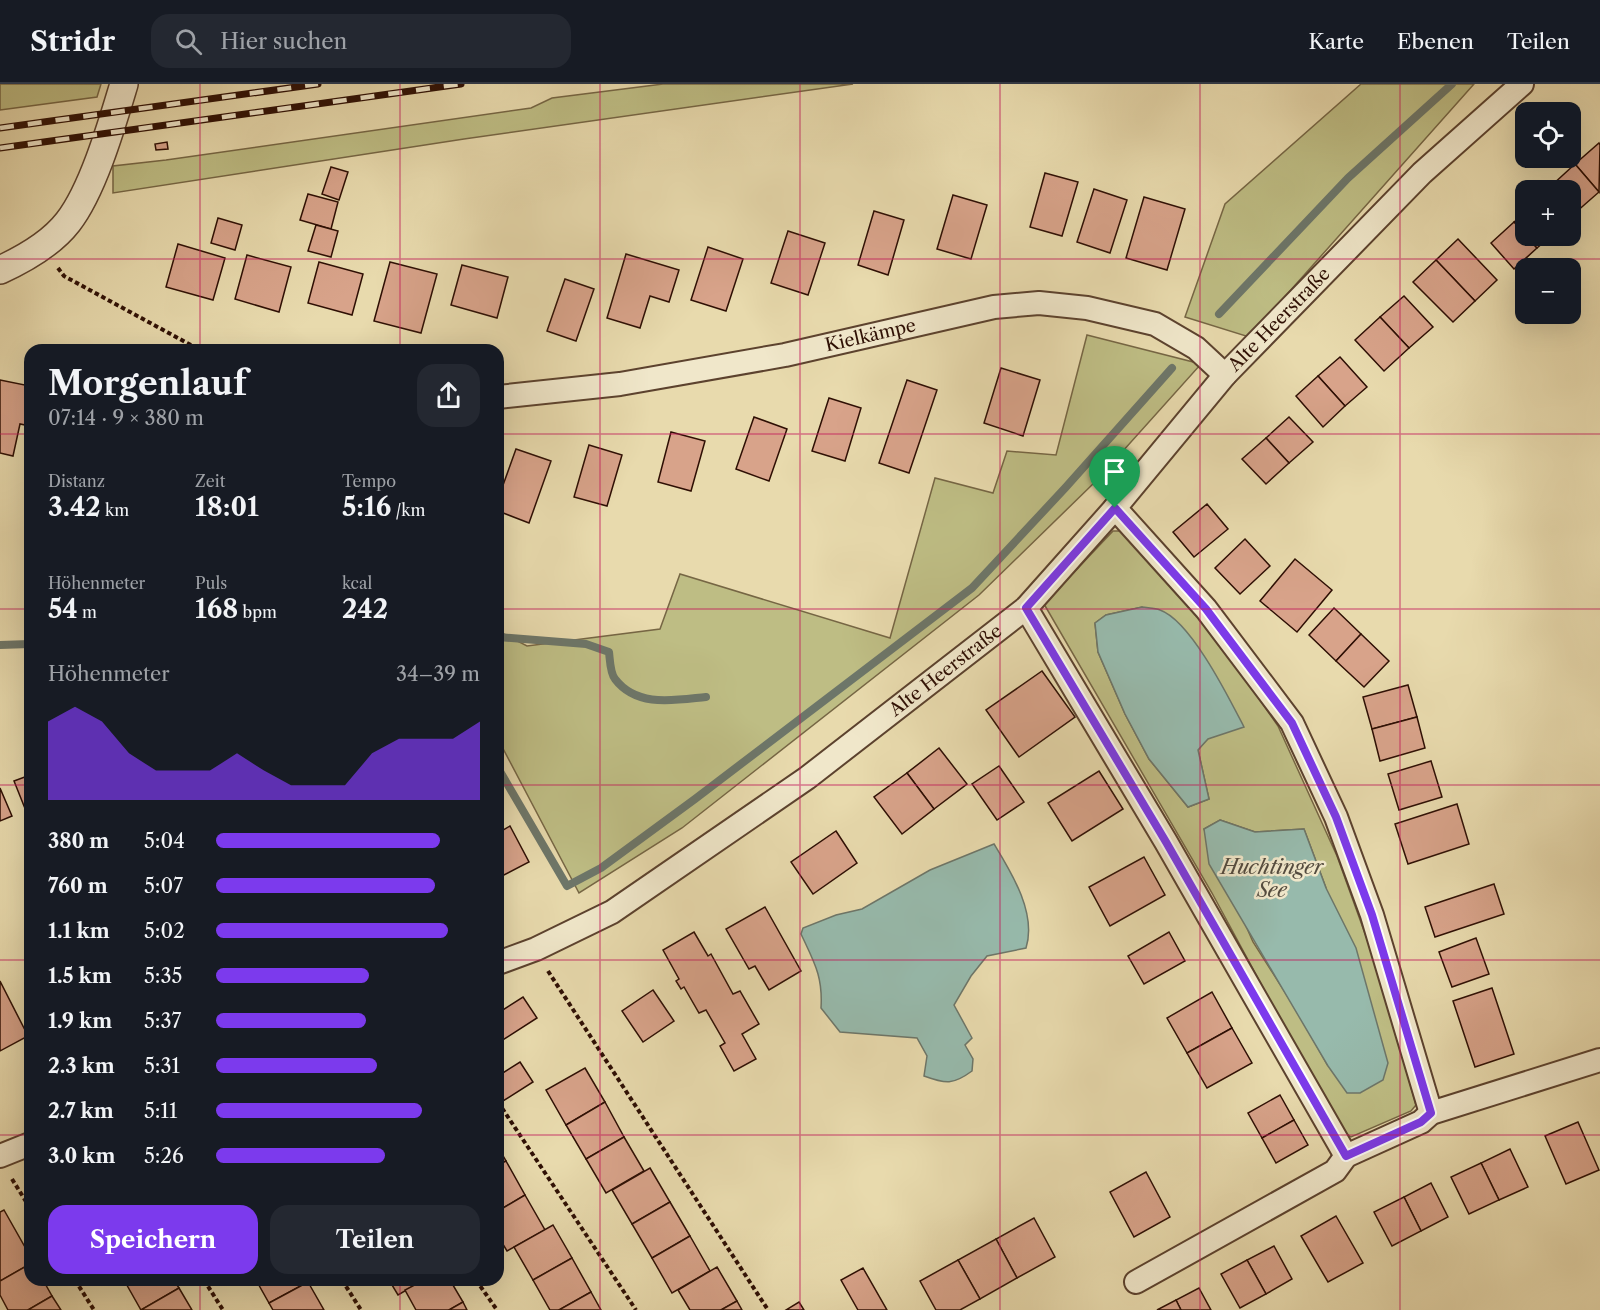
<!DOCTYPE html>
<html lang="de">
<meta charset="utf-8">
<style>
:root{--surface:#171b24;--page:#242831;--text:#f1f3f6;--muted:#9ea1a6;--line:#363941;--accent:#7c3aed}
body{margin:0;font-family:"Libre Caslon Text",serif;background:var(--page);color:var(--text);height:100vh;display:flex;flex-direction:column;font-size:22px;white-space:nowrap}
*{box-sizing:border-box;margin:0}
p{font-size:20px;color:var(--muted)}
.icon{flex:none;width:33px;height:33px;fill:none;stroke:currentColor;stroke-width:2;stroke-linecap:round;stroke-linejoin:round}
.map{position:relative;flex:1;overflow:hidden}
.panel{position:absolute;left:24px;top:260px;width:480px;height:942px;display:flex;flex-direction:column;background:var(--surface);border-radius:18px;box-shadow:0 6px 24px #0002}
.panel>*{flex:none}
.fabs{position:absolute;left:1515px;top:18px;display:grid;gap:12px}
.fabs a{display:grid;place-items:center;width:66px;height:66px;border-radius:12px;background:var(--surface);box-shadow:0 6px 24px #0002;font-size:30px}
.pin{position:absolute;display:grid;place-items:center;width:51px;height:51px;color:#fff;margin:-62px -26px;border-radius:50% 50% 50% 0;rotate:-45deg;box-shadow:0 0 6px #0007}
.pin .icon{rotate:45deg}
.round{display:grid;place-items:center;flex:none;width:63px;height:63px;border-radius:18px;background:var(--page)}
.head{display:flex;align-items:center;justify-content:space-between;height:102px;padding:0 24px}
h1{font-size:33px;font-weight:700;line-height:45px}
.stats{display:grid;grid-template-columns:repeat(3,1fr);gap:9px;height:102px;padding:6px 24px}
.stats div{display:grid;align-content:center}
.stats b{font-size:26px;font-weight:700}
.stats small{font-size:16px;font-weight:400}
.stats p{font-size:16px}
.chart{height:168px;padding:12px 24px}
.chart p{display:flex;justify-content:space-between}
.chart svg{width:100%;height:108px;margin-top:6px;fill:var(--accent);opacity:.7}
.action{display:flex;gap:12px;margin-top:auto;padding:12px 24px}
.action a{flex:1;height:69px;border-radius:18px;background:var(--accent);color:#fff;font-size:24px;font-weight:700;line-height:69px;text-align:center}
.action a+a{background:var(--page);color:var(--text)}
ul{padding:0 24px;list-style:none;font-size:20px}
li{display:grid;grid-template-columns:96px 72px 1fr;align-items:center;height:45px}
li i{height:15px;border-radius:8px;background:var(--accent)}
header{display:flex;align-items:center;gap:36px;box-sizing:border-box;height:84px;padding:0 30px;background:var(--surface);border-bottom:2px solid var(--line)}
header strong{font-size:28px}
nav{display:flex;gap:33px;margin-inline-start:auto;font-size:21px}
.search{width:420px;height:54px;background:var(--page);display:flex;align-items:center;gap:15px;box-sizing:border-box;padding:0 21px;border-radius:18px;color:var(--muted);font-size:22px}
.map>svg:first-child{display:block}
.green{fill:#bebd84;stroke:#766644;stroke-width:1.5;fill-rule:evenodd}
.water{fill:#97baac;stroke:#6d7669;stroke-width:1.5}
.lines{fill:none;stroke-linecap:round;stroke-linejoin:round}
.stream{stroke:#6d7669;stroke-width:8}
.building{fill:#d8a38a;stroke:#2e0f04;stroke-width:1.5}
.minor-casing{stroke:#5c422e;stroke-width:26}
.tertiary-casing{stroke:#5c422e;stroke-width:30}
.path{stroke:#2e0f04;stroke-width:4;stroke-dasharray:4.5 3;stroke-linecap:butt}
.minor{stroke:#f0e7ca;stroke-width:22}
.tertiary{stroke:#f0e7ca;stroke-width:27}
.rail-casing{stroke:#2e0f04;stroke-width:7}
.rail{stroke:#f0e7ca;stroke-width:4.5;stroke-dasharray:14;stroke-linecap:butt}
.route-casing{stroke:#fff;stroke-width:12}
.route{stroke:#7c3aed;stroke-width:8}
.grid{fill:none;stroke:#c2185b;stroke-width:1.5;stroke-opacity:0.55}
.labels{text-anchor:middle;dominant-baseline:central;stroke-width:5;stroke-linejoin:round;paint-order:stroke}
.street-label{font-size:18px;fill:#2e0f04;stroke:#f0e7ca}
.water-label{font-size:20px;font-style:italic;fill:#534b3f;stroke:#f0e7ca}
</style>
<header>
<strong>Stridr</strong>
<div class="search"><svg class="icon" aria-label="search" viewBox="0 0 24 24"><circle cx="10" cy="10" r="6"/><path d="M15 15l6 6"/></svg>Hier suchen</div>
<nav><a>Karte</a><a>Ebenen</a><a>Teilen</a></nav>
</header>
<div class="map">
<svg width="1600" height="1226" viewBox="0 0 1600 1226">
<rect width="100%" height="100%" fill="#e8daad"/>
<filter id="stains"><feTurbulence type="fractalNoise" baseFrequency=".00333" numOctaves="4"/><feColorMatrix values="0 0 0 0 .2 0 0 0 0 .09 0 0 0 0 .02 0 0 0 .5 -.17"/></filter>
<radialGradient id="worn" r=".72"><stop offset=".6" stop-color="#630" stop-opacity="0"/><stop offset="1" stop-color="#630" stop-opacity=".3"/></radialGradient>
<!-- green -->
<g class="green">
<polygon points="0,0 101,0 97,13 0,26"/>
<polygon points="663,0 853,0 464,55 113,109 113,82 166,76 531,24 552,14"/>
<polygon points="1361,0 1474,0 1249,253 1185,233 1225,120"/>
<polygon points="1087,251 1201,280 1096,397 979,511 682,744 579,809 498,655 498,547 527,562 660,545 680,490 890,554 935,394 993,409 1007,367 1056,371"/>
<path d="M1113,447H1123L1132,455L1228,570L1278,642L1337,772L1376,880L1416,1021L1411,1027L1351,1053L1338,1043L1212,809L1044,520ZM1142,523L1207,655L1198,666L1209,715L1188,723L1149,675L1125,630L1098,568L1095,539L1106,531ZM1220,736L1255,748L1304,745L1326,804L1328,982L1297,927L1253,858L1204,745Z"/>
</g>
<!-- water -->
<g class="water">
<path d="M1142,523C1148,524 1155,524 1160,526C1191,537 1229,614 1244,643L1208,655L1198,666L1209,715L1188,723L1149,675L1125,630L1098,568L1095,539L1106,531Z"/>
<polygon points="1220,736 1255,748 1304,745 1326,804 1356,864 1388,979 1383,996 1360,1009 1347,1009 1328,982 1209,780 1204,745"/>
<path d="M994,760C1011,788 1037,829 1026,864L987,872L971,892L954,921L972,954L965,961L973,975L972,987C953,1001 946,1000 924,992L927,972L917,954L840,948L821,924C823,892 814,878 801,850L803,844L836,831L862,825L930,786Z"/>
</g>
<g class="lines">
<!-- stream -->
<g class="stream">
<polyline points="1219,230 1348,94 1452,0"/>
<path d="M498,553L586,560L609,568C610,576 610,589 615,595C637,624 675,616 706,613"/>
<polyline points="0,561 30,560"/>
<polyline points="498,684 567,802 601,784 695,715 972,504 1066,403 1172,284"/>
</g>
</g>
<!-- building -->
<g class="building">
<polygon points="167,58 168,65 156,66 155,60"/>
<polygon points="1599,59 1600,61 1599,108 1575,80"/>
<polygon points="1575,80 1599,108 1575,129 1570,124 1570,106 1555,106 1551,102"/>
<polygon points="331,83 348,88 339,116 322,110"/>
<polygon points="1045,89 1078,98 1062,152 1030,143"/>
<polygon points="1094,105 1127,116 1110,169 1077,158"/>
<polygon points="308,110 338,118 331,145 300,136"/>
<polygon points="953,111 987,121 971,175 937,165"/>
<polygon points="1144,113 1185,125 1167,186 1126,174"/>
<polygon points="874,127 904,136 888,191 858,181"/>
<polygon points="1526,128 1526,151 1514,138"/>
<polygon points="218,134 242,141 235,166 211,159"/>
<polygon points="1514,138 1537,164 1514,185 1491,159"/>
<polygon points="316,141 338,147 331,173 308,167"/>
<polygon points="788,147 825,159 808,211 771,199"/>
<polygon points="1526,152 1551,152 1537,164"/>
<polygon points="1458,155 1497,196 1475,217 1436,176"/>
<polygon points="178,160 225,174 213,216 166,203"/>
<polygon points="708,163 743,175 726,227 691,216"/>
<polygon points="626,170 679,186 669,218 650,212 640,244 607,234"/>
<polygon points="247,171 291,183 279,228 235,215"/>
<polygon points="1436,176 1475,217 1453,238 1413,198"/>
<polygon points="319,178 363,190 352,231 308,219"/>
<polygon points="390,178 437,190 421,249 374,237"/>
<polygon points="462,181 508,193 497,234 451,221"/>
<polygon points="565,195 594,205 576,257 547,247"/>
<polygon points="1404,212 1433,243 1409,264 1380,233"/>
<polygon points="1380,233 1409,264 1384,287 1355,256"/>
<polygon points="1340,273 1367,303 1345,322 1318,292"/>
<polygon points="1001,284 1040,296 1023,352 984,339"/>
<polygon points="1318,292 1345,322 1323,343 1296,312"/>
<polygon points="0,296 30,302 30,342 20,340 13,372 0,369"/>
<polygon points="907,296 937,306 909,389 879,379"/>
<polygon points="829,314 861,324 845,377 812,367"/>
<polygon points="754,333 787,345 769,397 736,385"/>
<polygon points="1289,333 1313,358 1289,379 1266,354"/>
<polygon points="671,348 705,357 691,407 658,398"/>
<polygon points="1266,354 1289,379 1266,400 1242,375"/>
<polygon points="589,361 622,371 607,422 574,413"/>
<polygon points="516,365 551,377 529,439 498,427 498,415"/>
<polygon points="1207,420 1228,445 1194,473 1173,448"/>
<polygon points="1245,455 1270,482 1240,510 1215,484"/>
<polygon points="1295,475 1332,506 1297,548 1260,517"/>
<polygon points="1334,524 1361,550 1336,577 1309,551"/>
<polygon points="1361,550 1389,577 1364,603 1336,577"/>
<polygon points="1042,587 1075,633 1019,673 986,626"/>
<polygon points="1408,601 1417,633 1372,645 1363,613"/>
<polygon points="1417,633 1425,664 1380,677 1372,645"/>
<polygon points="939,664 967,700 934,725 907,689"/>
<polygon points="1431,677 1442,713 1399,726 1388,690"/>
<polygon points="999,682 1024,718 997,736 972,700"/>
<polygon points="1099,687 1123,725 1072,757 1048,719"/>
<polygon points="907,689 934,725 902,750 874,713"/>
<polygon points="30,691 30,737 14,697"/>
<polygon points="0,704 12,732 0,737"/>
<polygon points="1457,720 1469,760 1408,780 1395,740"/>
<polygon points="510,742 529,778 500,793 498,789 498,749"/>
<polygon points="836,747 857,779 813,810 791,778"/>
<polygon points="1144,773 1165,811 1110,842 1089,803"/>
<polygon points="1494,800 1504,830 1435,853 1425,823"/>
<polygon points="765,823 801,887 769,906 755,882 749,885 726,845"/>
<polygon points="694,848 708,872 711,870 733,910 740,907 759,940 742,950 756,975 734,987 720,962 725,959 706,926 699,929 684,903 681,905 676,897 679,895 663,866"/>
<polygon points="1169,848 1185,877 1144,900 1128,872"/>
<polygon points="1476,854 1489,890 1452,903 1439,868"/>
<polygon points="0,897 28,952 0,967"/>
<polygon points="1492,904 1514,970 1475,983 1453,917"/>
<polygon points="653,906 674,937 643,958 622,927"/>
<polygon points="1212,908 1232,944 1187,969 1167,934"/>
<polygon points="523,913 537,934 498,959 498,929"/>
<polygon points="1232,944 1252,979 1207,1004 1187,969"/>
<polygon points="520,978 533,998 503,1017 498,1009 498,992"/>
<polygon points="585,984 605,1018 566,1041 546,1006"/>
<polygon points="1280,1011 1294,1036 1262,1054 1248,1029"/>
<polygon points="605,1018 624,1053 586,1075 566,1041"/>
<polygon points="1294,1036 1308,1061 1276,1079 1262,1054"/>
<polygon points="1578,1038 1599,1086 1566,1100 1545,1052"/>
<polygon points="624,1053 644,1087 606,1109 586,1075"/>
<polygon points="498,1063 506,1077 498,1081"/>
<polygon points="1510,1065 1528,1103 1499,1116 1481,1079"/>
<polygon points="506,1077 525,1111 498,1127 498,1081"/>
<polygon points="1481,1079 1499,1116 1469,1130 1451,1093"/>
<polygon points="650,1084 670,1118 632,1140 612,1106"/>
<polygon points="1146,1088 1170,1133 1134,1153 1110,1108"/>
<polygon points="1431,1099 1448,1133 1421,1147 1404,1113"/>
<polygon points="525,1111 545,1146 507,1167 498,1152 498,1127"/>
<polygon points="1404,1113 1421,1147 1392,1162 1374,1128"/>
<polygon points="670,1118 690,1152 652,1174 632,1140"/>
<polygon points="4,1126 30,1172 30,1180 0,1197 0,1128"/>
<polygon points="1336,1132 1363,1179 1328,1198 1301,1152"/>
<polygon points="1034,1134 1055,1173 1017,1194 996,1155"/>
<polygon points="553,1141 572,1174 533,1196 514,1163"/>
<polygon points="690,1152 710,1187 672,1209 652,1174"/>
<polygon points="996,1155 1017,1194 980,1215 958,1176"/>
<polygon points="1274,1162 1292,1195 1266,1210 1247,1176"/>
<polygon points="572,1174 591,1208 559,1226 550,1226 533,1196"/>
<polygon points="958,1176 980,1215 960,1226 936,1226 920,1197"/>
<polygon points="1247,1176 1266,1210 1240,1224 1221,1190"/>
<polygon points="30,1180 30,1196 43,1196 52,1212 28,1226 8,1226 0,1211 0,1197"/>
<polygon points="717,1183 737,1217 721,1226 690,1226 678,1206"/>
<polygon points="863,1184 887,1226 858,1226 841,1196"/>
<polygon points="124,1196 174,1196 179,1204 141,1226"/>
<polygon points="256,1196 306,1196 308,1198 269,1219"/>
<polygon points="389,1196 424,1196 398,1211"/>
<polygon points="424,1196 450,1196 463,1218 449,1226 416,1226 405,1206"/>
<polygon points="308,1198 324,1226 273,1226 269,1219"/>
<polygon points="179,1204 192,1226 141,1226"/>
<polygon points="1199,1204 1211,1226 1181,1226 1176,1216"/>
<polygon points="591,1208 601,1226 559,1226"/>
<polygon points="52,1212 61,1226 28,1226"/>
<polygon points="1176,1216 1181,1226 1157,1226"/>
<polygon points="737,1217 742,1226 721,1226"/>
<polygon points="463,1218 467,1226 449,1226"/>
<polygon points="799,1218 804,1226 786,1226"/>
</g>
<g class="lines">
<!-- minor casing -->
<g class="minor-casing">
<g id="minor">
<path id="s1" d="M498,313L620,300L785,271L994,223L1039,219L1087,224L1155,240L1196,264L1225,291"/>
<polyline points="1115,424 1206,525 1292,639 1336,733 1372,831 1431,1029"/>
<polyline points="1026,524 1166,758 1346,1072"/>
<path id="s2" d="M498,879L536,865L612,828L807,694L1026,524L1115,424L1225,291L1422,89L1522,0"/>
<polyline points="0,1072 30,1060"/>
<polyline points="1136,1198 1335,1087 1346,1072 1421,1038 1431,1029 1600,976"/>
</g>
</g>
<!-- tertiary casing -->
<g class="tertiary-casing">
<path id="tertiary" d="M0,186C24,175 51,160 68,138C93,106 112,40 124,0"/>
</g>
<!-- path -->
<g class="path">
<polyline points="58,184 64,192 200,266"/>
<polyline points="548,887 768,1226"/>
<polyline points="498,1018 636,1226"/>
<polyline points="12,1095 30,1124"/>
<polyline points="75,1196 94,1226"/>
<polyline points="204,1196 223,1226"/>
<polyline points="342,1196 361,1226"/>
<polyline points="476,1196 497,1226"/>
</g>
<!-- minor -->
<use href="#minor" class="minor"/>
<!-- tertiary -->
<use href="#tertiary" class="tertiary"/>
<!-- rail casing -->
<g class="rail-casing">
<g id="rail">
<polyline points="0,44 318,0"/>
<polyline points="0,64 461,0"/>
</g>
</g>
<!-- rail -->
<use href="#rail" class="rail"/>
</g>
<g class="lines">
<!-- route casing -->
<g class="route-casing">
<polygon id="route" points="1115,424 1206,525 1292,639 1336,733 1372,831 1431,1029 1421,1038 1346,1072 1166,758 1026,524"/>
</g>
<!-- route -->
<use href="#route" class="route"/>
</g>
<!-- grid -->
<path class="grid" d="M200,0V266M400,0V266M600,0V1226M800,0V1226M1000,0V1226M1200,0V1226M1400,0V1226M0,175H1600M0,350H30M498,350H1600M0,525H30M498,525H1600M0,701H30M498,701H1600M0,876H30M498,876H1600M0,1051H30M498,1051H1600M200,1196V1226M400,1196V1226"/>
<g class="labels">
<!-- street labels -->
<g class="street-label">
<text stroke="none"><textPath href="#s2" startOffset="1023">Alte Heerstraße</textPath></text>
<text stroke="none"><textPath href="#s1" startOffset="378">Kielkämpe</textPath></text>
<text stroke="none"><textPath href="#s2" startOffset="537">Alte Heerstraße</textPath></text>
</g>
<!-- water labels -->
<g class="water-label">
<text x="1272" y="783">Huchtinger<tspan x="1272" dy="23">See</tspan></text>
</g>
</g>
<rect width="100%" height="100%" filter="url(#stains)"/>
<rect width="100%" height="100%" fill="url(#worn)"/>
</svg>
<div class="fabs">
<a><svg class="icon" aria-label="locate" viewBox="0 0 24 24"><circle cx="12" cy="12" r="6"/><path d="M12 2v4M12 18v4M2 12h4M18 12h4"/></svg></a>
<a>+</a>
<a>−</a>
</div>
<div class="pin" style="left:1115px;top:424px;background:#1e9e55"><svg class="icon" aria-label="arrive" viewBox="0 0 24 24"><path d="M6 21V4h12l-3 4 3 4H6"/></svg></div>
<section class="panel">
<div class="head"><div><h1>Morgenlauf</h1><p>07:14 · 9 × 380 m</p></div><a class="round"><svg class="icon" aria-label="share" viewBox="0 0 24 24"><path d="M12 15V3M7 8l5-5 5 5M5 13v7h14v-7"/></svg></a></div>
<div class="stats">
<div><p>Distanz</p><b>3.42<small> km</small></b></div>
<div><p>Zeit</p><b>18:01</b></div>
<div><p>Tempo</p><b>5:16<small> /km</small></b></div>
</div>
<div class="stats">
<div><p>Höhenmeter</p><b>54<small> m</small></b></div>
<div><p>Puls</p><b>168<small> bpm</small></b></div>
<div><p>kcal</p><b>242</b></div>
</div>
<div class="chart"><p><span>Höhenmeter</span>34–39 m</p>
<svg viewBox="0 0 160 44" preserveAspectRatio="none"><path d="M0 44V12L10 6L20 12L30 25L40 32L50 32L60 32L70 25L80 32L90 38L100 38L110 38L120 25L130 19L140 19L150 19L160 12V44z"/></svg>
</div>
<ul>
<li><b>380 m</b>5:04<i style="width:85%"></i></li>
<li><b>760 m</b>5:07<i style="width:83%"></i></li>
<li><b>1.1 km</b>5:02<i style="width:88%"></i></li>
<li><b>1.5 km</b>5:35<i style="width:58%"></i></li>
<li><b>1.9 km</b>5:37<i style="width:57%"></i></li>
<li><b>2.3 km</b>5:31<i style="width:61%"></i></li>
<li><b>2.7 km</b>5:11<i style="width:78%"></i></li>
<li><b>3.0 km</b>5:26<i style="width:64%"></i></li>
</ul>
<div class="action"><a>Speichern</a><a>Teilen</a></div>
</section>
</div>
